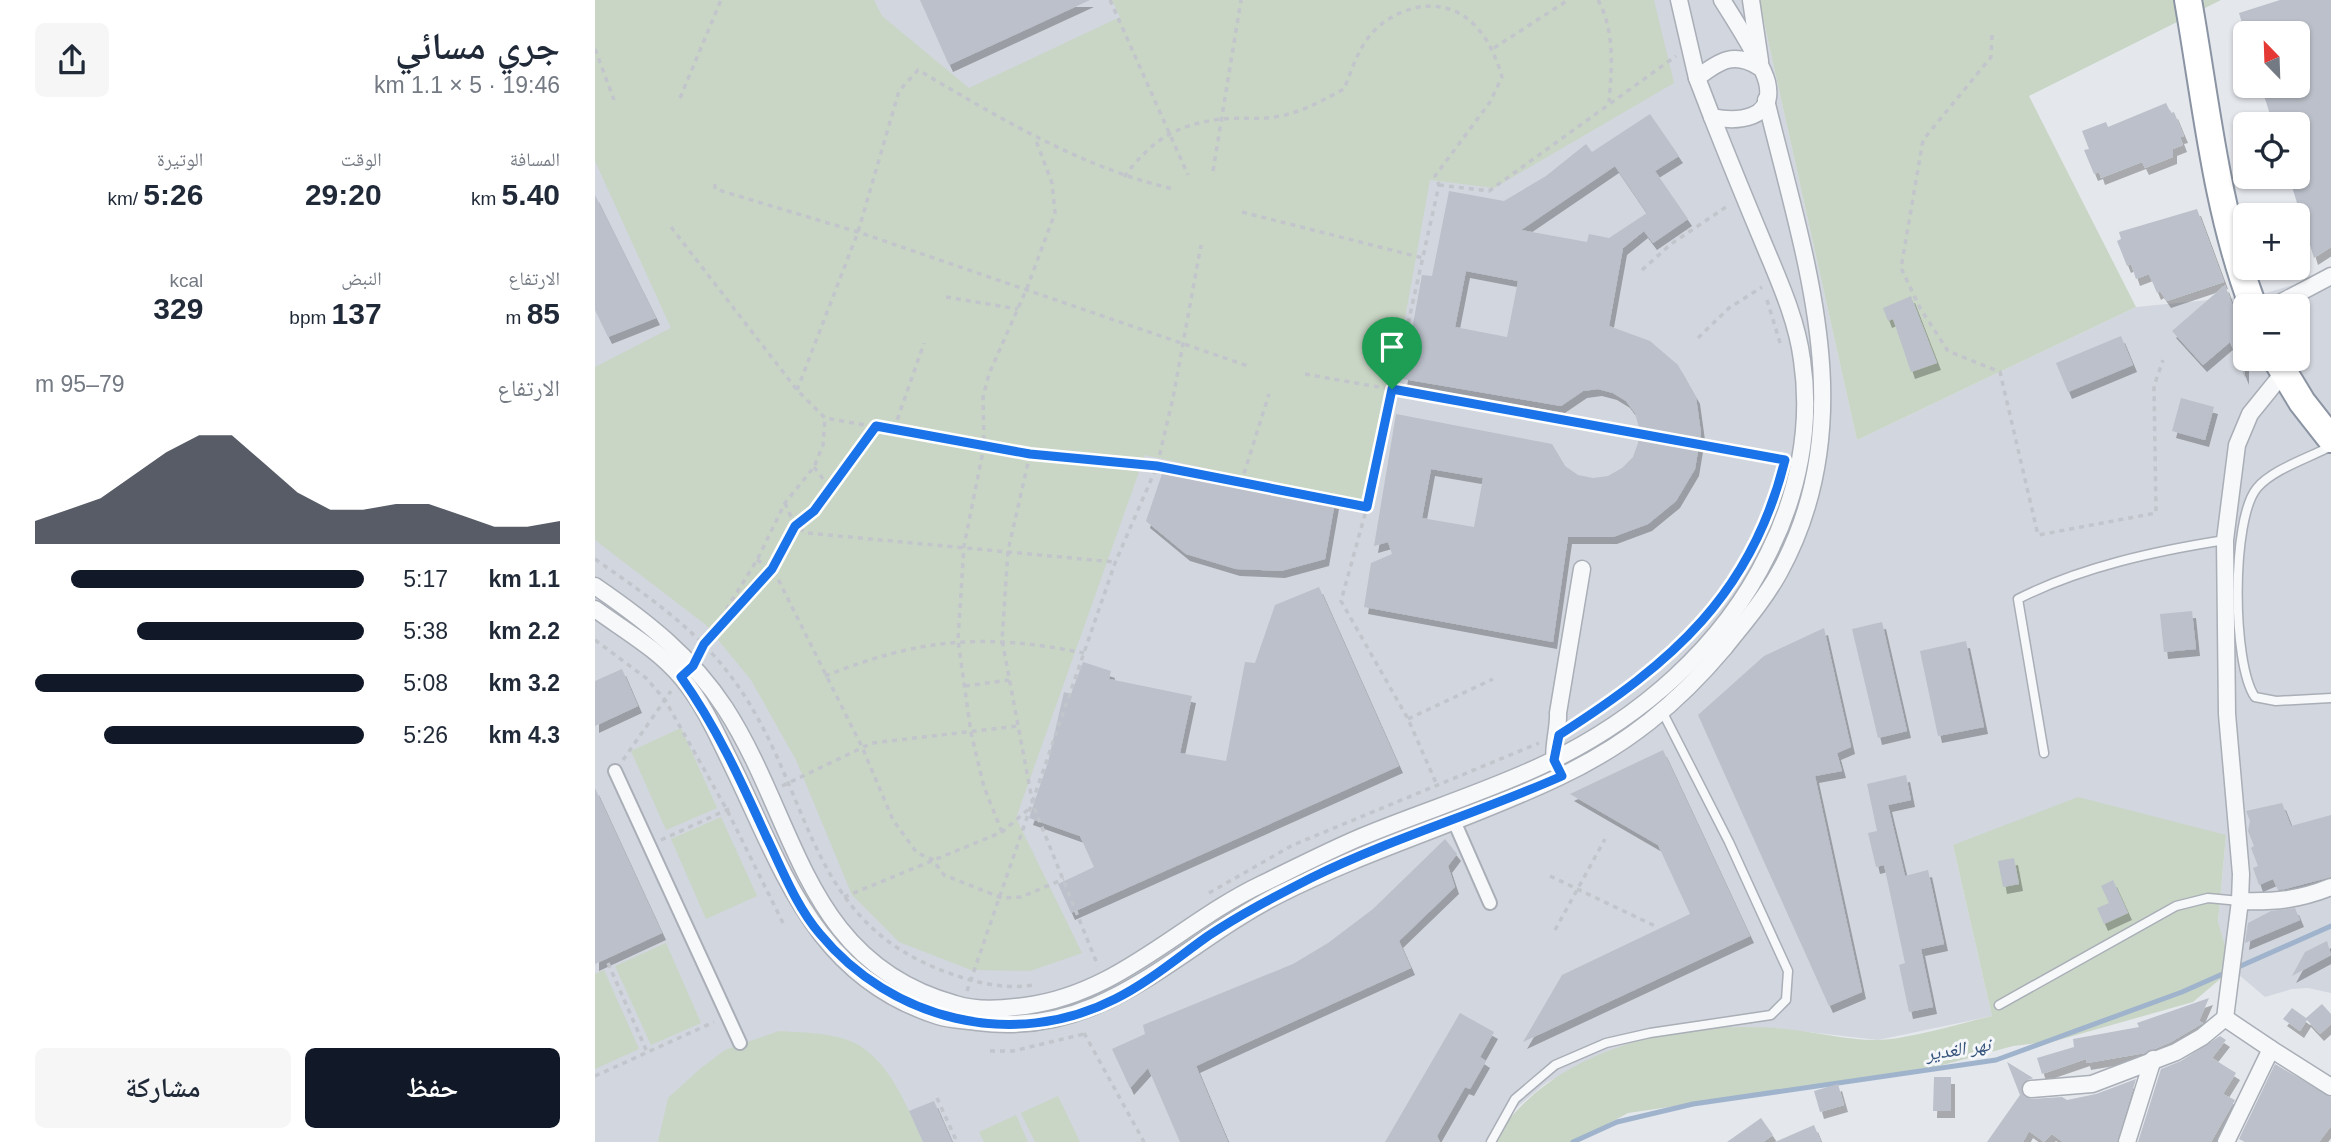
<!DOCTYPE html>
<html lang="ar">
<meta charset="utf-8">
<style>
:root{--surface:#fff;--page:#f6f6f7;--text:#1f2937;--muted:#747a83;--accent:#111827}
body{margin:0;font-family:Helvetica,"Noto Naskh Arabic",sans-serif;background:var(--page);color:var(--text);direction:rtl;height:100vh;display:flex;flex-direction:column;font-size:26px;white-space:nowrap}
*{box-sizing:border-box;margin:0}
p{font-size:23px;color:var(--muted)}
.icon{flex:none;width:38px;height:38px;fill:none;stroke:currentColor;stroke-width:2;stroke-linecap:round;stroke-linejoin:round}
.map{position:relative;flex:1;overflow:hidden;direction:ltr}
.side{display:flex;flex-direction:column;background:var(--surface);width:595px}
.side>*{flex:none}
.needle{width:46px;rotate:337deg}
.tools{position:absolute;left:1638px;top:21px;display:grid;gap:14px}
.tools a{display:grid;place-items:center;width:77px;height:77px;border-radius:10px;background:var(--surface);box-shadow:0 2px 5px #0004;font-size:35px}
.pin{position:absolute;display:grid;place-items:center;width:60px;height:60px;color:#fff;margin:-72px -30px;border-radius:50% 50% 50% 0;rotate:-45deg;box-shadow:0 0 7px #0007}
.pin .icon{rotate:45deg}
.round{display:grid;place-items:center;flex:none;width:74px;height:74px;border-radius:10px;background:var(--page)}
.overview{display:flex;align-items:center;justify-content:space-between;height:119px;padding:0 35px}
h1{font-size:38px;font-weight:600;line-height:52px}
.figures{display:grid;grid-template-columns:repeat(3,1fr);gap:10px;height:119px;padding:7px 35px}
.figures div{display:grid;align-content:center}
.figures b{font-size:30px;font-weight:600}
.figures small{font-size:19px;font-weight:400}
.figures p{font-size:19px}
.chart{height:196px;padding:14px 35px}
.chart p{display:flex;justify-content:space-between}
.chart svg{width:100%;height:126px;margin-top:7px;fill:var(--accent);opacity:.7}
.action{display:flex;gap:14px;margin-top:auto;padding:14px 35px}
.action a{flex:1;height:80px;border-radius:10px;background:var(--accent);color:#fff;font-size:28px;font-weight:600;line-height:80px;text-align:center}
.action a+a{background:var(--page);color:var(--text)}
ul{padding:0 35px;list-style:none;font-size:23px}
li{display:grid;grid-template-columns:112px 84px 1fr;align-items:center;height:52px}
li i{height:18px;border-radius:9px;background:var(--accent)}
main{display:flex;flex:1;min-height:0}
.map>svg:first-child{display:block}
.built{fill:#d2d6de;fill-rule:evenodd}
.green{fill:#c9d6c5}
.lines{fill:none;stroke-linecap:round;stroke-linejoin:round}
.stream{stroke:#9fb4cc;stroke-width:5}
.building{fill:#bbc0ca;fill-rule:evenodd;filter:url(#shadow)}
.service-casing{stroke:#a9aeb7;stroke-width:11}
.pedestrian-casing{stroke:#a9aeb7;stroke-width:16}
.minor-casing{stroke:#a9aeb7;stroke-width:19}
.trunk-casing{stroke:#8b94a3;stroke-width:30}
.path{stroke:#c2c5cb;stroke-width:3.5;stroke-dasharray:5 5;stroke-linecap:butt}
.service{stroke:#f7f8fa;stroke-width:8}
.pedestrian{stroke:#f7f8fa;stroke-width:12}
.minor{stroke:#f7f8fa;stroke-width:16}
.trunk{stroke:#fff;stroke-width:26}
.route-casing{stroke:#fff;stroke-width:14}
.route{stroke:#1a73e8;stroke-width:9}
.labels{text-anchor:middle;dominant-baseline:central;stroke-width:6;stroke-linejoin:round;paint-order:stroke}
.water-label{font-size:19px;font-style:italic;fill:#34527a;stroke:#f4f6f9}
</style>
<main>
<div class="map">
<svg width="1736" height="1142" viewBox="0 0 1736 1142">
<defs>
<filter id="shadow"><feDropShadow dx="4" dy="7" stdDeviation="0" flood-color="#0004"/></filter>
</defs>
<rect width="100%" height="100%" fill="#e4e7ec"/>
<!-- built -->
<path class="built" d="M0,0H1164L1262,440L1541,307L1665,295L1736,273V993L1713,988L1697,989L1670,997L1637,969L1623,923L1631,835L1358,845L1397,1016L1283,1040L1179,1028L1069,1034L1012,1052L951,1083L921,1108L898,1142H0ZM1650,306H1703V359H1650Z"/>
<!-- green -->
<g class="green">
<polygon points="0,0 279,0 287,16 374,88 525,17 517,0 1059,0 1079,83 899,188 835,180 776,505 550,455 421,818 487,953 435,971 376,970 304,942 257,895 201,760 156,680 111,625 0,540 0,367 76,328 0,161"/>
<polygon points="1164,0 1626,0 1434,96 1541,307 1262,440"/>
<polygon points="86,728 122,808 71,830 36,751"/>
<path d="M1483,797L1631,835L1623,922L1637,969L1598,1002L1460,1041L1418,1046L1329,1070L1033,1113L980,1142H898C955,1049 1078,1021 1181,1028C1214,1030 1248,1040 1282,1040C1310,1040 1367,1023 1397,1016L1358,845Z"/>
<polygon points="126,817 162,896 111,919 76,839"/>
<polygon points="71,943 106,1023 56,1045 20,966"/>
<polygon points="9,970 44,1049 0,1069 0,974"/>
<path d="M184,1031C210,1033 242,1032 265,1046C297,1066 313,1109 328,1142H63L73,1098L106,1068L130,1050Z"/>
<polygon points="463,1096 485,1142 440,1142 426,1113"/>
<polygon points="421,1115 433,1142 389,1142 384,1132"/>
</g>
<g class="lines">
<!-- stream -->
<polyline class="stream" points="978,1142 1022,1122 1098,1104 1401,1060 1587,992 1736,926"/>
</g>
<!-- building -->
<g class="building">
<polygon points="325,0 495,0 354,65"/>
<polygon points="1685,0 1736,0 1736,247 1719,258 1694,177 1703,177 1703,124 1678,124 1666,86 1703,86 1703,33 1650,33 1644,13"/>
<polygon points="1571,103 1576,113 1579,112 1589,136 1585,137 1588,145 1578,149 1578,157 1550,168 1547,162 1506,178 1504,172 1499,174 1489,150 1494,149 1487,131 1511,122 1513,127"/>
<path d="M1055,114L1084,156L1060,171L1093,219L1058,243L1049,231L1028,248L1014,326L1055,341L1083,365L1101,397L1106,433L1100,469L1081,501L1053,524L1018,537H973L958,642L769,607L776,563L797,554L793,542L779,546L801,414L957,444L970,466L983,475L998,478L1013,476L1027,468L1038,457L1043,443L1044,428L1040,413L1031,401L1018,393L1003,389L988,391L966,406L808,379L827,275L837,276L854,191L909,201L951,176L991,144L997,152ZM1020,166L1052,213L1014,238L994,234L992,242L926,230ZM871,271L923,281L912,337L860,327ZM836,469L888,478L879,527L827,518Z"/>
<polygon points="0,195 61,318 13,337 0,310"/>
<polygon points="1602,209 1629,282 1572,301 1565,291 1562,293 1554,274 1541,279 1536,264 1532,266 1522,241 1526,239 1524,232"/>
<polygon points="1630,285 1650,338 1650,378 1635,342 1608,365 1577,331"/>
<polygon points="1316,296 1342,363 1316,372 1298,319 1293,321 1288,308"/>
<polygon points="1526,336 1538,365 1473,392 1461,363"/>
<polygon points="1586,398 1619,407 1610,440 1577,431"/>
<polygon points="568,471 740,502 730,559 686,571 641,569 591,554 551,521"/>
<polygon points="724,587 804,766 476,913 463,884 499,867 485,836 434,818 453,762 469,692 476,694 488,662 516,671 514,679 597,696 585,753 631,761 650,662 660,663 680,605"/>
<polygon points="1597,611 1601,649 1569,652 1565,614"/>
<polygon points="1287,622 1312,731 1283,738 1257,629"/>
<polygon points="1229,628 1256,747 1242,753 1247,771 1220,776 1267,992 1234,1006 1103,715 1169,656"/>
<polygon points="1371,641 1389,727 1343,736 1325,651"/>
<polygon points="27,669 43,706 0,726 0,681"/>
<polygon points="1068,750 1155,936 928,1042 967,975 1095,914 1063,845 975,794"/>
<polygon points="1311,775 1316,800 1293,805 1310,876 1333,870 1349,944 1326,949 1338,1007 1314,1012 1304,965 1310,963 1289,865 1281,867 1273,833 1282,831 1272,784"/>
<polygon points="0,788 67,933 0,964"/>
<polygon points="1687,803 1696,826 1736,815 1736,877 1690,889 1683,890 1678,879 1664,885 1658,868 1663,866 1656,848 1659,846 1653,831 1655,821 1651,811"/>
<polygon points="850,839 862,854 853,866 860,887 804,941 816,968 601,1066 633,1142 585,1142 553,1068 535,1088 517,1049 550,1034 548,1025 698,964 733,943 778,909"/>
<polygon points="1419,858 1424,884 1408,887 1403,861"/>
<polygon points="1518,880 1533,913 1509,924 1502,908 1514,903 1506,886"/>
<polygon points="1700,908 1705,920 1650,943 1653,923 1676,911"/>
<polygon points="1732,941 1736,955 1697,976 1710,952"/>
<polygon points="1614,998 1604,1021 1608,1023 1576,1042 1550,1053 1492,1063 1491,1059 1447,1074 1442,1058 1479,1047 1478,1039 1544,1027 1542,1023"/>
<polygon points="1727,1004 1736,1014 1736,1024 1725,1034 1712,1020 1705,1031 1688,1019 1697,1008 1711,1018"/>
<polygon points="865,1013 899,1032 885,1057 891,1061 875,1089 870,1087 842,1136 845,1142 790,1142"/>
<polygon points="1625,1036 1631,1040 1617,1058 1641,1073 1628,1094 1640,1100 1616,1142 1543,1142 1566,1069 1586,1061"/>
<polygon points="1412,1062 1438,1078 1430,1081 1426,1089 1428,1095 1436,1099 1467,1097 1472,1100 1501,1094 1541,1079 1522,1142 1468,1142 1457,1134 1449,1142 1434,1131 1428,1142 1392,1142 1425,1095"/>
<polygon points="1680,1064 1736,1097 1736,1126 1724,1142 1650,1142 1644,1139"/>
<polygon points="1339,1077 1356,1077 1356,1111 1338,1111"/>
<polygon points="1243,1084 1249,1105 1225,1112 1219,1091"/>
<polygon points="339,1101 357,1142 328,1142 314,1111"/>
<polygon points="1166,1118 1178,1135 1168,1142 1132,1142"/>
<polygon points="1219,1125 1226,1142 1180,1142"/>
</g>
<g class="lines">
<!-- service casing -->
<g class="service-casing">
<g id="service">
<path d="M1736,446C1714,458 1678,469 1662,488C1636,519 1637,664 1660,697L1681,701L1736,698"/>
<path d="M1449,753L1423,599C1486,567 1560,551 1630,540"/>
<polyline points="1404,1005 1581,906 1613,898 1645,901"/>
<polyline points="896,1142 920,1099 960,1065 1011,1043 1055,1033 1176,1015 1191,1000 1193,971 1134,842 1067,711"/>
</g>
</g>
<!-- pedestrian casing -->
<g class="pedestrian-casing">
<g id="pedestrian">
<polyline points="20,771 145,1043"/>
<polyline points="859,821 895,903"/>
</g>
</g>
<!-- minor casing -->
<g class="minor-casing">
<g id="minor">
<polyline points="1084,0 1102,78"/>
<path d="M1127,0C1139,19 1167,62 1172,82C1181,120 1142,122 1117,117L1102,78C1124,61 1139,51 1164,67"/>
<polyline points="1156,0 1165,61"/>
<polyline points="1679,306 1736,276"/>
<path d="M0,586C51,621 96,656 130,708C203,821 208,962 360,1004C383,1011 406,1009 430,1006C524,994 585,923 667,884C700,868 733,851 766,837C828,811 892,792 952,763C1044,719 1128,647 1173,554C1203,495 1217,426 1207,360C1202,321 1185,283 1170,247C1152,204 1134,160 1117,117"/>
<path d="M0,609C29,630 64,650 87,678C107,702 120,730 133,757C186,863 216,976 343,1016C356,1020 369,1020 383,1022C509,1039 581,947 683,895C774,849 872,821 964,777C1032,745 1082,704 1130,647C1149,623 1169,600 1184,573C1269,419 1209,258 1171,100"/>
<path d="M961,765C956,751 964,729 963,713L987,569"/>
<path d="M1645,901C1680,902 1704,900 1736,887"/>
<polyline points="1630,1018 1676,1049 1631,1142"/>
<polyline points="1676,1049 1736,1087"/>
<polyline points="1436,1089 1497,1084 1581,1052 1607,1037 1630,1018 1645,901 1646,874 1632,714 1630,540 1642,445 1655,414 1689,372"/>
<polyline points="1532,1142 1558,1059"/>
</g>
</g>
<!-- trunk casing -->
<g class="trunk-casing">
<g id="trunk">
<path d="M1593,0C1611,102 1621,209 1658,306"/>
<polyline points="1681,359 1707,402 1736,439"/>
</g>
</g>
<!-- path -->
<g class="path">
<polyline points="515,0 593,175"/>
<path d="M1003,0C1020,31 1017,67 1014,102"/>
<polyline points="1397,35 1396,57 1328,140 1306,268 1325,308 1353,351 1405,372 1443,535 1561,513 1559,386 1568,360"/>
<polyline points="899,48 973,0"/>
<polyline points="0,49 19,100"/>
<polyline points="85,98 126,0"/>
<polyline points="618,171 646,0"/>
<path d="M529,177C557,140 580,125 626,119C644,117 662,120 680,117C706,113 726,101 749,89C757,70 763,48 778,32C791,18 806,11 824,7C872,0 896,38 907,77L895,102L840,176L844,185L772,507L746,601L813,719L842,785"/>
<polyline points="120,184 120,189 263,232 656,367"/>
<polyline points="844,185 894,191 1081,56"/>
<polyline points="647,212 828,258"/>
<polyline points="76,227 202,390 230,418 435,454 562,466 772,507"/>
<polyline points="1047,270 1076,244 1134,205"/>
<polyline points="351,297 423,309"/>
<polyline points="1172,300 1186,346"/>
<polyline points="1103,338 1134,308 1167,287"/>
<polyline points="710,374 1190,459"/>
<path d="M202,390L263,232L304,91L323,70C405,118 485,167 578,189"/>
<polyline points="299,429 329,343"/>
<polyline points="435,454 413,551 407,640 438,805 503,966"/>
<polyline points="219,467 235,488"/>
<polyline points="646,483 674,394"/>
<polyline points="190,503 200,526 212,533 519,562"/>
<path d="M0,559C61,602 114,637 154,703C218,808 218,923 351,972C378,982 409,990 439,985"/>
<polyline points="162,560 177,569 182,577 267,747 298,820 322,853 337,859 349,875 407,898 426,897 469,879"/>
<polyline points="118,635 177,569 200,526 219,511 281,426"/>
<polyline points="0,640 51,678 70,700 132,810 190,927"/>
<polyline points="105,652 162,560 190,503 219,467 228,445 230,418"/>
<path d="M230,676C326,638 388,633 489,653"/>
<polyline points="370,686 414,680"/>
<polyline points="813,719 898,679"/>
<polyline points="979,725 1045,680 1122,603"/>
<polyline points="28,760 76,691"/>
<polyline points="187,786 277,743 423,726"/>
<polyline points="407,832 389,787 376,733 363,640 369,546 389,446 388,397 394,374 432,288 460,213 457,183 440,138"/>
<polyline points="66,840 138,807"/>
<polyline points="955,876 1060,926"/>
<polyline points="614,893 698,845 944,743"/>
<polyline points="249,897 407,832 436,807"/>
<polyline points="960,930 1010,839"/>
<polyline points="13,963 52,1052"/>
<polyline points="372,991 520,563 562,466 578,398 606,245"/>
<polyline points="489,1033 549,1142"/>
<polyline points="395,1051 418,1051 489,1034"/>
<polyline points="0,1076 119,1022"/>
<polyline points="342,1098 362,1142"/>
</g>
<!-- service -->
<use href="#service" class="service"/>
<!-- pedestrian -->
<use href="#pedestrian" class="pedestrian"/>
<!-- minor -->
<use href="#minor" class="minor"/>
<!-- trunk -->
<use href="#trunk" class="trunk"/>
</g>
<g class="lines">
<!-- route casing -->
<g class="route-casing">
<path id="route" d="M797,389L1190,460C1157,594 1077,663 964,735L959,760L967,776C884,813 797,838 716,878C681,896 646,914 613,936C582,958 554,982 520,999C418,1051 296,1020 225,934C201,906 187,869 171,836C146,781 121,726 86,677L98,666L109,644L177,569L200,526L219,511L281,426L435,454L562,466L772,507Z"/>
</g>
<!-- route -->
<use href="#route" class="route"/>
</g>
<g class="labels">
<!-- water labels -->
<g class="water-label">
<text transform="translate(1363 1049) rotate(-9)">نهر الغدير</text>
</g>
</g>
</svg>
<div class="tools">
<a><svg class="needle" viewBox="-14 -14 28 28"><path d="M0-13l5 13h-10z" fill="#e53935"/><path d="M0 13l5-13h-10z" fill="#747a83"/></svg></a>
<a><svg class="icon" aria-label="locate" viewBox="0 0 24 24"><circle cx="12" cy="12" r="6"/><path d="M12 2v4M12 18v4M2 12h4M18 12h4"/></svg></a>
<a>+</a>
<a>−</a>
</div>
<div class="pin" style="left:797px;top:389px;background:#1e9e55"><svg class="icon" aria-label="arrive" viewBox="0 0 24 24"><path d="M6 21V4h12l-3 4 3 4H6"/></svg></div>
</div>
<section class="side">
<div class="overview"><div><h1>جري مسائي</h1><p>19:46 · 5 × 1.1 km</p></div><a class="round"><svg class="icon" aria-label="share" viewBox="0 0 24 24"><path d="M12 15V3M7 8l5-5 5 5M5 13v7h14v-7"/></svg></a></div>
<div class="figures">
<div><p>المسافة</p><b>5.40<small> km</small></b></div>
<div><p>الوقت</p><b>29:20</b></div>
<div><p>الوتيرة</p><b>5:26<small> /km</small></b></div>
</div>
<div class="figures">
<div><p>الارتفاع</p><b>85<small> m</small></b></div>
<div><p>النبض</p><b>137<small> bpm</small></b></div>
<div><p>kcal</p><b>329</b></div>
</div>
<div class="chart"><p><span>الارتفاع</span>79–95 m</p>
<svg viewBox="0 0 160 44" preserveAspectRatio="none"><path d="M0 44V36L10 32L20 28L30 20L40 12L50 6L60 6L70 16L80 26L90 32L100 32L110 30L120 30L130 34L140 38L150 38L160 36V44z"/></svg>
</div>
<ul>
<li><b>1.1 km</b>5:17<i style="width:89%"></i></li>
<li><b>2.2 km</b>5:38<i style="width:69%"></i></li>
<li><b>3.2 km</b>5:08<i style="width:100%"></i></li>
<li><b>4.3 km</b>5:26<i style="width:79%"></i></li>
</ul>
<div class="action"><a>حفظ</a><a>مشاركة</a></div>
</section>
</main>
